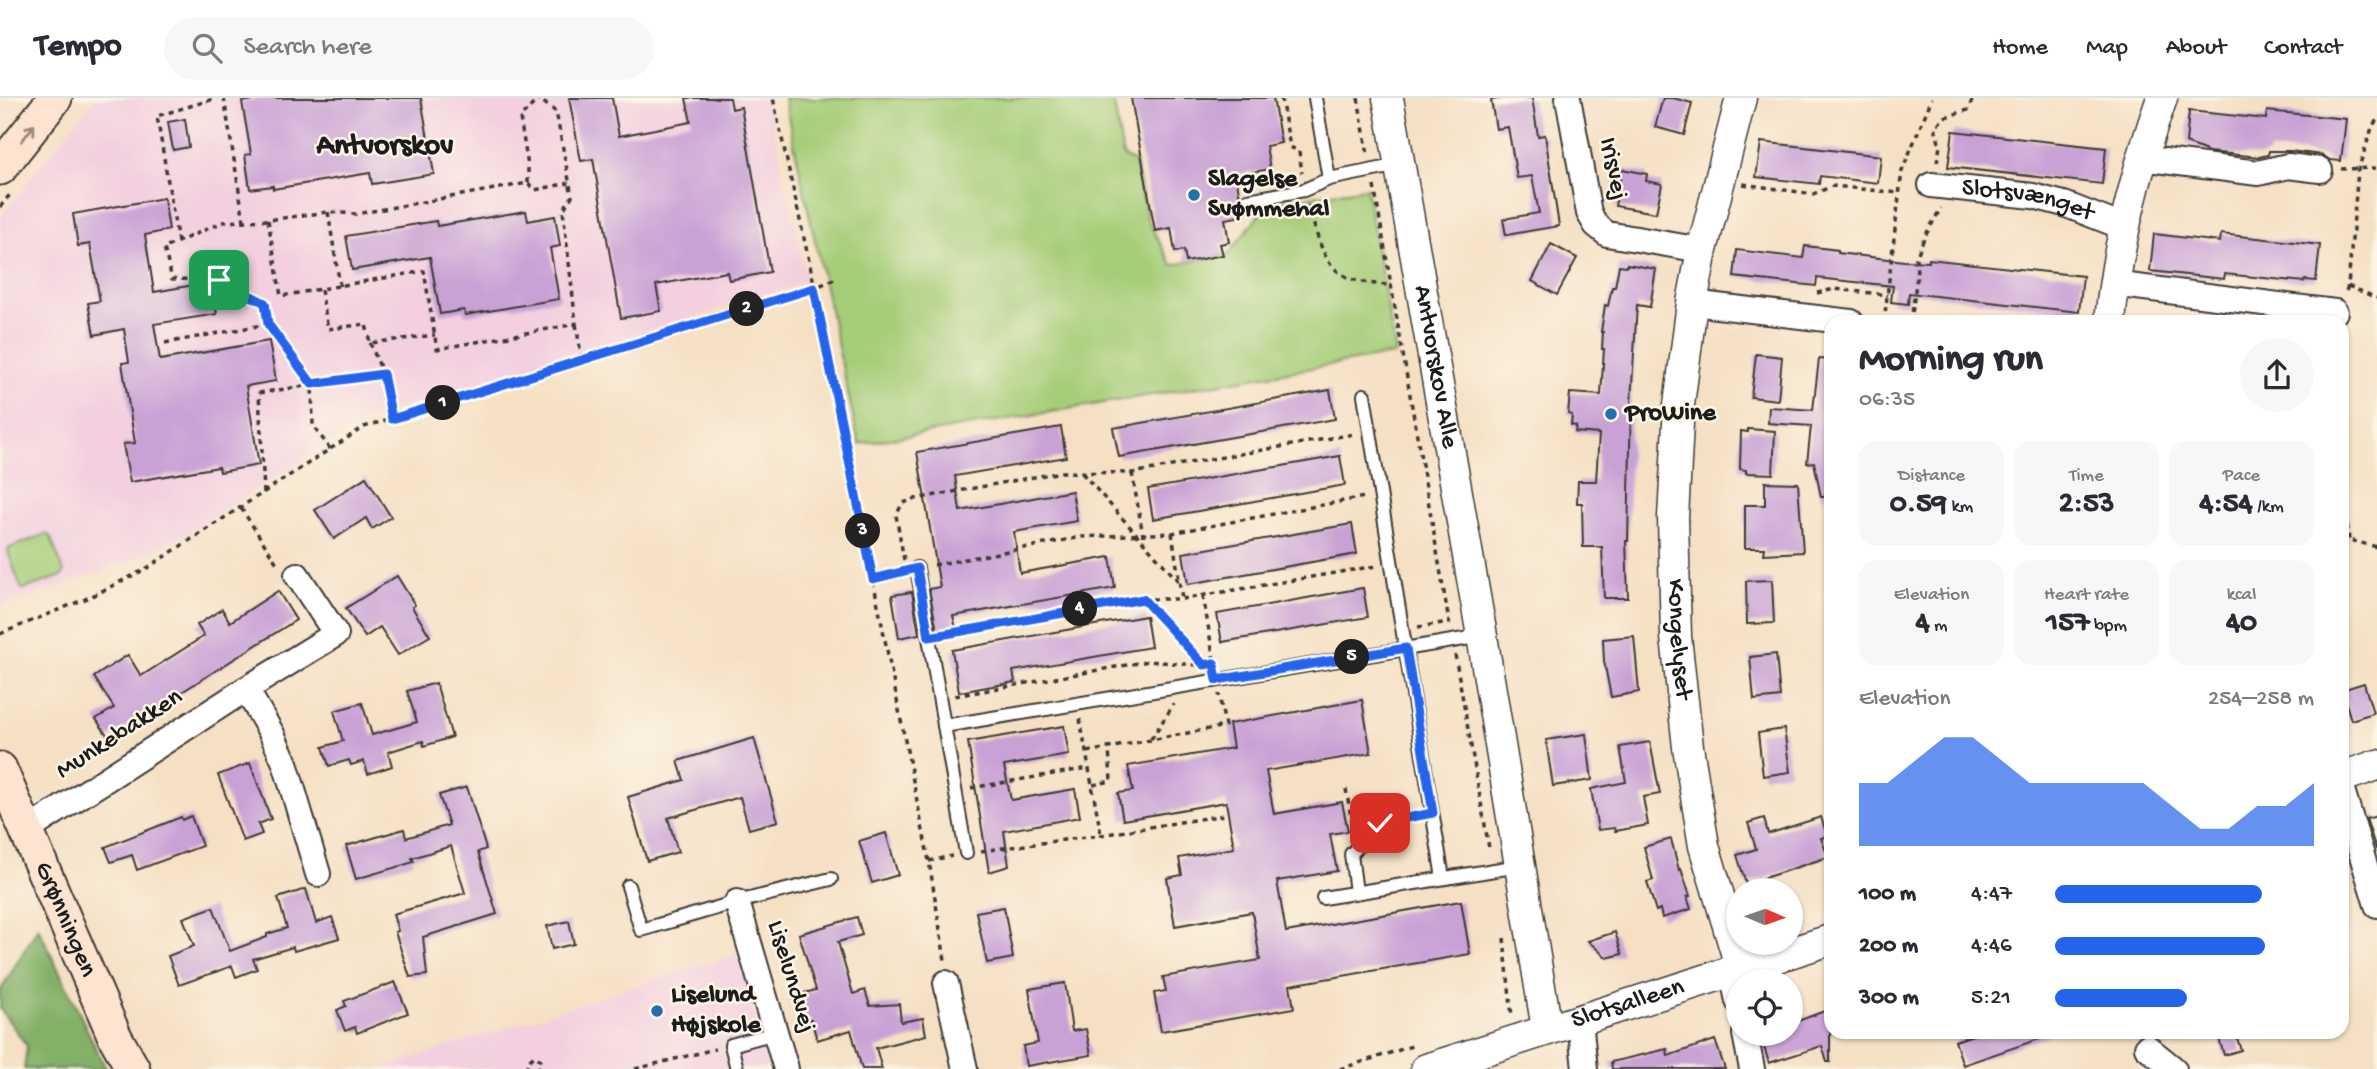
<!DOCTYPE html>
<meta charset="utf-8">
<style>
:root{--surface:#fff;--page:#f7f7f7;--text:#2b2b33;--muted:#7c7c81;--line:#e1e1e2;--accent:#2563eb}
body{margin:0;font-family:"Gochi Hand",sans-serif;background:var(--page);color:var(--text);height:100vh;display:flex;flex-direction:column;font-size:26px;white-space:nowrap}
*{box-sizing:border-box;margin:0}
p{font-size:23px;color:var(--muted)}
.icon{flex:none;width:38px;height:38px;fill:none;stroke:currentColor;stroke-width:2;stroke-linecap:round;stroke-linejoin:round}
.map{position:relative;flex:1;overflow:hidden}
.panel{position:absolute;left:1824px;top:217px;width:525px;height:724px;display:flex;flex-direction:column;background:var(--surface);border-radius:21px;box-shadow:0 2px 5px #0004}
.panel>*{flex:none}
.needle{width:46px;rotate:92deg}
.controls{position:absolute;left:1726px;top:780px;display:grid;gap:14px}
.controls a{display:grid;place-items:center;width:77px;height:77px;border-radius:50%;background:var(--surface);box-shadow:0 2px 5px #0004;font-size:35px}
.pin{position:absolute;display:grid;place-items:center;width:60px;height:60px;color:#fff;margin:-30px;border-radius:14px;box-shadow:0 4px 10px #0006}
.km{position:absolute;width:35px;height:35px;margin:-18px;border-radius:50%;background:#222;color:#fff;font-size:19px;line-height:35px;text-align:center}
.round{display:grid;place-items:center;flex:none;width:74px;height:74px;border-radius:37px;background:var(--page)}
.overview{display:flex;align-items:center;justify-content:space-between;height:119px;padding:0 35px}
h1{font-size:38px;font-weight:800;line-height:52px}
.figures{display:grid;grid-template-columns:repeat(3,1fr);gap:10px;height:119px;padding:7px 35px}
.figures div{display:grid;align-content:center;border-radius:18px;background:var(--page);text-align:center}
.figures b{font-size:30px;font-weight:800}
.figures small{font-size:19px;font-weight:400}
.figures p{font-size:19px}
.chart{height:196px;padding:14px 35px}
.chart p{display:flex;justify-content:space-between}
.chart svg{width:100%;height:126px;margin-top:7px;fill:var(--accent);opacity:.7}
ul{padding:0 35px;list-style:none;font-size:23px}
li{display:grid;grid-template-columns:112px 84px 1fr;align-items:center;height:52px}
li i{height:18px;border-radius:9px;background:var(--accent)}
header{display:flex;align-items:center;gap:42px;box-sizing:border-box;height:98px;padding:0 35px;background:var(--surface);border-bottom:2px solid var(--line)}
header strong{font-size:33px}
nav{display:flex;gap:38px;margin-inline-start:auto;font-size:24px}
.search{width:490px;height:63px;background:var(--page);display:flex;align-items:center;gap:18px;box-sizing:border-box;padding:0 24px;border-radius:38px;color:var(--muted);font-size:26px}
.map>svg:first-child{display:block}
.built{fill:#f3cfdf}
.green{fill:#a6cd78;stroke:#61744a;stroke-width:2}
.forest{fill:#84b068;stroke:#506642;stroke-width:2}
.building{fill:#c8a1d5}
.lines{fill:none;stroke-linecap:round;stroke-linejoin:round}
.service-casing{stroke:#3d3935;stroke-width:16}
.minor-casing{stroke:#3d3935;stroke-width:28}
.tertiary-casing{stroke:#3d3935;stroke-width:33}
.secondary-casing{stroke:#3d3935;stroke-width:37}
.path{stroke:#3d3935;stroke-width:3.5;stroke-dasharray:5 5;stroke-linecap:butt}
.service{stroke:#fff;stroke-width:12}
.minor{stroke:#fff;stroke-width:24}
.tertiary{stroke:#fff;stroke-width:30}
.secondary{stroke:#fde4d0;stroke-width:33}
.oneway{stroke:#988a7f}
.route-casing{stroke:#fff;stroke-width:14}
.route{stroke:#2563eb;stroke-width:9}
.poi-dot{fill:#1f6fb2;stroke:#fcf5e5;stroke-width:2.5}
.labels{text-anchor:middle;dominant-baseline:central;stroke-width:5;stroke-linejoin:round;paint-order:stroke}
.street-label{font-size:26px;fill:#1c1c1c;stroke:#fcf5e5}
.poi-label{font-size:26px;font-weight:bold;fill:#1c1c1c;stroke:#fcf5e5;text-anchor:start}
.quarter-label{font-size:30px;font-weight:bold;fill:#1c1c1c;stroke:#fcf5e5}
</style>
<header>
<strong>Tempo</strong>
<div class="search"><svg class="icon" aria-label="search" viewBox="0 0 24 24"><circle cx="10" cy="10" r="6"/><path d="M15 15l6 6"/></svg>Search here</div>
<nav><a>Home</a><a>Map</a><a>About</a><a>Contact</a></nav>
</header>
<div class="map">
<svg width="2377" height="971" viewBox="0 0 2377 971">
<rect width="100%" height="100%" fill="#fcf5e5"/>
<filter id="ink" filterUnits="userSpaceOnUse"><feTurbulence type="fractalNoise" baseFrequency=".0143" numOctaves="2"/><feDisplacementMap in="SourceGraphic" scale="14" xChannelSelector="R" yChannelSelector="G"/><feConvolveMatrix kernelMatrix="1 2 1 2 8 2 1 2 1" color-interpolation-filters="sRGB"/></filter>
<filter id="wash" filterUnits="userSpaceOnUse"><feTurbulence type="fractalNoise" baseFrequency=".00686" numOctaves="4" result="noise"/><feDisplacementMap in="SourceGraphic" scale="28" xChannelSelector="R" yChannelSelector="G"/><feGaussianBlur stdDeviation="1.57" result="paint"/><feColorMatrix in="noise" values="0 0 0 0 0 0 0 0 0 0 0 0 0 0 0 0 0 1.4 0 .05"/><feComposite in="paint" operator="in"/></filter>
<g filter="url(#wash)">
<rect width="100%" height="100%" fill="#f5e0c4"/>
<!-- built -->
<g class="built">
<polygon points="95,0 767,0 807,183 366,322 191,433 132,462 0,509 0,120"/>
<polygon points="738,855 772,971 379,971"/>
</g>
<!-- green -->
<g class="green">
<polygon points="784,0 1113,0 1123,58 1135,64 1148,123 1172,167 1228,157 1268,105 1366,90 1396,256 859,346"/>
<polygon points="46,436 50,438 64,474 62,478 24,491 21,490 8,454 9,450"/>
</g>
<!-- forest -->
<polygon class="forest" points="38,829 106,971 24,971 27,948 0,911 0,893"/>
<g id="blocks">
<!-- building -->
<g class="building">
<polygon points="264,0 421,0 434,76 372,86 370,75 273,91 273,88 250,91 245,57 251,56 242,4"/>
<polygon points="569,0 612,0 619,38 691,24 686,0 730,0 732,11 741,9 770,174 729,182 727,174 656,187 661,213 621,220 593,61 581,63"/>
<polygon points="1131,0 1273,0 1281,45 1266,48 1270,71 1236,77 1243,118 1225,121 1229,144 1220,146 1223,157 1186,164 1184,152 1175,154 1171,130 1155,133"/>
<polygon points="1504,0 1532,0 1538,38 1545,37 1559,128 1506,137 1503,121 1539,115 1532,78 1517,80 1508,29 1496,31 1491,2"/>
<polygon points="1663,0 1673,0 1692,5 1684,37 1655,29"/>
<polygon points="2189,13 2266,21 2267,13 2346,21 2341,63 2330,62 2322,57 2290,53 2269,53 2268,57 2259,59 2209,54 2186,45"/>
<polygon points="185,21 189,49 173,52 168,24"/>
<polygon points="1953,33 2106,50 2102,86 1948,69"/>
<polygon points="1761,44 1881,58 1878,85 1820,78 1819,86 1756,79"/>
<polygon points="1622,71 1647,76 1646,83 1662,86 1656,115 1615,108"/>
<polygon points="164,100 169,132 145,137 154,194 211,184 217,216 154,226 160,262 269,243 276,283 246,288 259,367 220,374 219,369 130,384 123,346 135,345 122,265 129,264 124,231 94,237 88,205 100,203 90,146 78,148 73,116"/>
<polygon points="526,113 528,123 555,118 560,148 550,150 559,201 465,217 464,212 440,216 430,159 352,172 346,138 436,123 437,128"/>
<polygon points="2154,136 2220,144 2221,136 2320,147 2316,183 2305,182 2304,184 2225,176 2224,181 2150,173"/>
<polygon points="1551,146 1577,160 1557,197 1532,183"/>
<polygon points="1805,148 1838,152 1838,155 1904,163 1929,164 1929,161 2083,178 2079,214 1909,195 1908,206 1891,204 1893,188 1817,180 1816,188 1734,179 1737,152 1803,160"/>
<polygon points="1627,166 1656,171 1650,209 1637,207 1631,304 1628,443 1626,443 1628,500 1604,500 1602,449 1583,449 1582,405 1577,405 1578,383 1596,383 1599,336 1575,334 1576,328 1571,327 1572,317 1568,316 1570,295 1601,297 1604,251 1602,251 1603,234 1601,234 1605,207 1608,208 1612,189 1615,189 1619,167 1627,168"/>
<polygon points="1756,256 1782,259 1778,302 1751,299"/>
<polygon points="1819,261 1830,262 1830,351 1825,399 1821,399 1814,364 1807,365 1811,328 1768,325 1769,309 1813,312"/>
<polygon points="1330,292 1335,321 1119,359 1113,330"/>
<polygon points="1061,329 1066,359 955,378 960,413 1072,393 1077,423 1014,434 1020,475 1110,459 1115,490 953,518 956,530 937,533 929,491 940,489 917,354"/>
<polygon points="1748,331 1775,333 1773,376 1746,375 1746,372 1740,371 1741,333 1748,334"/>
<polygon points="1340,358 1345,387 1153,421 1148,391"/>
<polygon points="366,379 391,419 372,431 366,420 334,441 315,412"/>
<polygon points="1765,384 1798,385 1803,454 1764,456 1765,450 1745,450 1745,407 1765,407"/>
<polygon points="1352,426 1357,456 1188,486 1183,455"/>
<polygon points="397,478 415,507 412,509 430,538 398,557 380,529 365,539 346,510"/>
<polygon points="1772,482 1774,525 1747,526 1746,483"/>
<polygon points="1363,490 1368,519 1222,544 1217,516"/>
<polygon points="278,493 296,522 109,640 96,621 114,610 94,579 128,557 141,578 204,538 197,527 222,511 230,524"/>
<polygon points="912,494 919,536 899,540 892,497"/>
<polygon points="1146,518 1151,549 1013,573 1015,584 959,594 952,552"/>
<polygon points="1634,538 1639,594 1611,599 1604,563 1603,541"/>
<polygon points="1776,556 1780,599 1754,602 1750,559"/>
<polygon points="436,585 452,639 424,648 423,643 388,654 392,668 368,676 364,663 351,667 349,662 329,668 323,649 343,643 334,613 362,605 372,637 417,624 407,593"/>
<polygon points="2364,585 2373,615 2351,622 2342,592"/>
<polygon points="1362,602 1371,655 1266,673 1274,716 1342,704 1348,733 1330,736 1337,773 1277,783 1286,834 1461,803 1470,856 1290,887 1294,910 1161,933 1154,895 1166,893 1163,879 1260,862 1252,814 1175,828 1167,780 1182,777 1179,760 1234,750 1226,704 1123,722 1118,695 1133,693 1128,668 1233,650 1229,626"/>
<polygon points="1064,628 1069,657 1004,668 1011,702 1075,691 1080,719 1004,733 1009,768 989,774 968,644"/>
<polygon points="1784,631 1790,674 1763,678 1758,635"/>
<polygon points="1586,636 1592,682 1553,688 1546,642"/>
<polygon points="754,640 778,723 749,731 740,699 668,720 678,754 647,763 628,699 684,682 678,663"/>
<polygon points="1650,644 1660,696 1643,699 1648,727 1615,733 1614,730 1598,732 1591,691 1626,684 1620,649"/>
<polygon points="250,665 271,721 258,726 262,736 243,743 218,677"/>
<polygon points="467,689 486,751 478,754 497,816 423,839 427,877 410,879 395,834 398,833 393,816 465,795 451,748 412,760 414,764 356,781 346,748 404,731 406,740 449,727 439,697"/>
<polygon points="191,718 202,748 137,772 132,757 111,764 105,749 181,719 182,722"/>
<polygon points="2377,718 2377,751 2376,751 2366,721"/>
<polygon points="1821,719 1827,738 1821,740 1828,759 1746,786 1737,757 1756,751 1748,725 1764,720 1768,736"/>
<polygon points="886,735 898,777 872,785 859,743"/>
<polygon points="1671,741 1679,772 1681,771 1690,798 1687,799 1691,811 1662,820 1660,811 1656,813 1647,784 1653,782 1644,749"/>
<polygon points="306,791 316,825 332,819 339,840 294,853 293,849 253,861 257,871 236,879 232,868 179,887 168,858 194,848 183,820 213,809 230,853 267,839 267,836 287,830 278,800"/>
<polygon points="1004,809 1013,860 987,865 976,814"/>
<polygon points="857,819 862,837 838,844 853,896 865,892 870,908 899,906 901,924 923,920 926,937 876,950 882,971 862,971 851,932 817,942 811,921 801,924 793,898 816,892 799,836"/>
<polygon points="569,823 574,846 552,851 547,828"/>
<polygon points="1615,834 1622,856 1607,860 1588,843"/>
<polygon points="395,884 408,915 357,935 355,929 345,933 337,912 346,908 344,903"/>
<polygon points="1065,885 1072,933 1086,931 1091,957 1026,968 1023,948 1038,945 1029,891"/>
<polygon points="1830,911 1830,964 1827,964 1822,948 1769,965 1760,936 1790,936 1790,926"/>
<polygon points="1982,934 2047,934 2048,938 1963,967 1955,943"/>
<polygon points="2217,934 2235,934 2241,952 2224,957"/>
<polygon points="1715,942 1725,971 1612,971 1611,964 1667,951 1668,958"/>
</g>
</g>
</g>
<g filter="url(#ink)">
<use href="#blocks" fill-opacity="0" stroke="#3d3935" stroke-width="2"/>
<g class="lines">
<!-- service casing -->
<g class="service-casing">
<g id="service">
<polyline points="1315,0 1329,81 1399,67"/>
<polyline points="1248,102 1304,92 1329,81"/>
<polyline points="1364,297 1443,780"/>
<polyline points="917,470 966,755"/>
<polyline points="944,628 1482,538"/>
<polyline points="628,788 641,832 737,804 831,781"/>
<polyline points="1356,794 1351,756 1362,744"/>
<polyline points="1323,800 1519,768"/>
<polyline points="737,971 731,947 775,935"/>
</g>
</g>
<!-- minor casing -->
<g class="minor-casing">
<g id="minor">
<polyline points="1568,0 1589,115 1596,127 1607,136 1702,152"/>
<polyline points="2141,60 2258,75 2288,68 2320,72"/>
<path id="s1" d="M1931,87L2033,98L2064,106L2123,129"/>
<polyline points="2113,186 2335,214"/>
<polyline points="1692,205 1851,224"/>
<polyline points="246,591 272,636 285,665 318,776"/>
<polyline points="2342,692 2377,807"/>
<polyline points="26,733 246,591 336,536 297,477"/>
<polyline points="737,804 786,971"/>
<polyline points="1732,874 1738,903"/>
<polyline points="946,885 965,971"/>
<polyline points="1580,923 1585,971"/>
<polyline points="1745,936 1752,971"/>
<polyline points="2147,949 2174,971"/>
</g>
</g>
<!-- tertiary casing -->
<g class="tertiary-casing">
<g id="tertiary">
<path id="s2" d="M1388,0L1482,538L1547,931"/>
<path id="s3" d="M1741,0L1702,152L1692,205L1679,307L1673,420L1676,539L1688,649L1704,748L1741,871"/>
<path d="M2110,224C2117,146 2136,73 2162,0"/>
<polyline points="2342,679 2377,667"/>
<path id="s4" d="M1426,971L1830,842"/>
</g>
</g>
<!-- secondary casing -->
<g class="secondary-casing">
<g id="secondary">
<polyline points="0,70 55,0"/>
<path id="s5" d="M0,671L115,939L133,971"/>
</g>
</g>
<!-- path -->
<g class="path">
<polyline points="224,0 244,123"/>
<polyline points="1281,0 1290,49 1299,53 1302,75"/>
<polyline points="1358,0 1368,57"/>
<polyline points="1937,64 1940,48 1935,29 1945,19 1968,12 1973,0"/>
<polyline points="2341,71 2377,70"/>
<polyline points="528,85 528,68 520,20 538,1"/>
<polyline points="1743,86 1813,96 1833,88 1899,95"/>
<polyline points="1374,88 1450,529"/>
<path d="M1308,107C1325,163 1326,185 1392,187"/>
<polyline points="0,109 12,94"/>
<polyline points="328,114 340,188"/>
<polyline points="268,122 281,198 424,173 437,251 576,226 563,112 572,98 556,14 538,0"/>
<polyline points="178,144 157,18 217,0"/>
<polyline points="834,181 815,190 929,763 945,862"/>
<polyline points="2348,188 2377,200"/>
<polyline points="321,192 328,231 366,226 370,245 435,237"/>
<polyline points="2346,193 2348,188 2358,72 2373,27 2377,22"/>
<polyline points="1817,195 1835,191 1888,197"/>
<polyline points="1884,224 1902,73 1932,0"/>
<polyline points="1911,224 1917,177 1916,160 1924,140 1941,110"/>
<polyline points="268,226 312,286 313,327 330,351"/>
<polyline points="576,226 582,262"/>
<polyline points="165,245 268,226 265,205 219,182 172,181 164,150 223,124 268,122 328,114 356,116 528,85 535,92 569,85"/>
<polyline points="370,245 383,276 392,320"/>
<polyline points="1082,375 1180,485"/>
<polyline points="1132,375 1143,437"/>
<polyline points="2342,377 2349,442"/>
<polyline points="264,395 259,295 383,276"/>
<polyline points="241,410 278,467"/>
<polyline points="1172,435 1182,501"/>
<polyline points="2342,443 2349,442 2377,449"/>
<polyline points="904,462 896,417 903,405 915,401 1061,374 1132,375 1354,336"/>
<polyline points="934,467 1082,439 1172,435 1365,399"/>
<polyline points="873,481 903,474"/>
<polyline points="1203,498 1215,568"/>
<polyline points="1143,501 1204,567"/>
<polyline points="1418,529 1449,524"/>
<polyline points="0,536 90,499 144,472 364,329 815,190 773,0"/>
<polyline points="945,536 1143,501 1182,501 1376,468"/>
<polyline points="1455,557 1489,750"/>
<polyline points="955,598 1149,563 1197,567"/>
<polyline points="1080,621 1101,737"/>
<polyline points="1151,641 1174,606"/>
<polyline points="1087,654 1225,628 1219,596"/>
<polyline points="1093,687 1111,683 1109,650"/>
<polyline points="971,690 1089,670"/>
<polyline points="1346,691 1353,729 1355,729"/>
<polyline points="1366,727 1417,718"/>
<polyline points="981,753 1101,737 1224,717"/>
<polyline points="929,763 952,758"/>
<polyline points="1504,840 1512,919"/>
<polyline points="526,971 529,962 535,958 541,962 539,971"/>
<polyline points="635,971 715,951"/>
<polyline points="1340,971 1415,947"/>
</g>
<!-- service -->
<use href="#service" class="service"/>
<!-- minor -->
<use href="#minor" class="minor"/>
<!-- tertiary -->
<use href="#tertiary" class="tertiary"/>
<!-- secondary -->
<use href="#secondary" class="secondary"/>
</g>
<!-- one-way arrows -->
<defs><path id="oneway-shaft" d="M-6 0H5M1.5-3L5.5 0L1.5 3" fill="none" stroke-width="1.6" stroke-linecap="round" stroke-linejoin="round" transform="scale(1.75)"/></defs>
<use class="oneway" href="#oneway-shaft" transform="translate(28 35) rotate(-52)"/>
</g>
<g class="lines" filter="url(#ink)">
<!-- route casing -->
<g class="route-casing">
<polyline id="route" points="219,182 265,205 268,226 312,286 383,276 392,321 814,190 873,481 917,470 929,539 1143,501 1204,567 1214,565 1217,582 1406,550 1433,715 1380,725"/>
</g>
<!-- route -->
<use href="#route" class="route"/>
</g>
<!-- markers -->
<g class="poi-dot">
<circle cx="1194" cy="97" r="7"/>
<circle cx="1611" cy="316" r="7"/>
<circle cx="657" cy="913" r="7"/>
</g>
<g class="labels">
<!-- street labels -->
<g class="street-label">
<text transform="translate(1612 71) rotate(78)">Irisvej</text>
<text stroke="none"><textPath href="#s1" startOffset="98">Slotsvænget</textPath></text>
<text stroke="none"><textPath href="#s2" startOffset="273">Antvorskov Alle</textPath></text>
<text stroke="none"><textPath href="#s3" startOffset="548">Kongelyset</textPath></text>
<text transform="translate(120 637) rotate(-33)">Munkebakken</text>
<text stroke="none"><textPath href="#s5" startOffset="164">Grønningen</textPath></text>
<text transform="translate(790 879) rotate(73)">Liselundvej</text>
<text stroke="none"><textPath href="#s4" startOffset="212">Slotsalleen</textPath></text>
</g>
<!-- poi labels -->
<g class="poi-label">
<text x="1208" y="82">Slagelse<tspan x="1208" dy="30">Svømmehal</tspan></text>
<text x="1625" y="316">ProWine</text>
<text x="671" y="898">Liselund<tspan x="671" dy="30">Højskole</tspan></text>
</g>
<!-- quarter labels -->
<g class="quarter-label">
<text x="385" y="49">Antvorskov</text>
</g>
</g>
</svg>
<div class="controls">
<a><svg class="needle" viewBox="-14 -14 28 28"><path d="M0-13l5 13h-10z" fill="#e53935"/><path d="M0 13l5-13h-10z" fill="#7c7c81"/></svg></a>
<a><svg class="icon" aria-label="locate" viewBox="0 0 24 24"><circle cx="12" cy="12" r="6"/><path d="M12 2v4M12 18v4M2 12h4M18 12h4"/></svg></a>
</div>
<div class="pin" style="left:219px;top:182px;background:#1e9e55"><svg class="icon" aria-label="arrive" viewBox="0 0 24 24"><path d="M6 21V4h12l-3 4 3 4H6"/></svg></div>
<div class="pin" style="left:1380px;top:725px;background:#d93025"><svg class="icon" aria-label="check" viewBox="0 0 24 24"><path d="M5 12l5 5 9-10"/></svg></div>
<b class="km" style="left:443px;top:305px">1</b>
<b class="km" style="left:747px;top:211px">2</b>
<b class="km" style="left:863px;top:433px">3</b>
<b class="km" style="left:1080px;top:511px">4</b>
<b class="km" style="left:1352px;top:559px">5</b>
<section class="panel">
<div class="overview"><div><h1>Morning run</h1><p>06:35</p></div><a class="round"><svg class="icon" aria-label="share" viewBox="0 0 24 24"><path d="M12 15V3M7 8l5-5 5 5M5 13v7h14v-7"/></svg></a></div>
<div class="figures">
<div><p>Distance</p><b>0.59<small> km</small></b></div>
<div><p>Time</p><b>2:53</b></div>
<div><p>Pace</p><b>4:54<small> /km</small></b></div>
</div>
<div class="figures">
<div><p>Elevation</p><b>4<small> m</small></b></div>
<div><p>Heart rate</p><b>157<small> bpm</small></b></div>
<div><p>kcal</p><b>40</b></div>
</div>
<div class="chart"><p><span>Elevation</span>254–258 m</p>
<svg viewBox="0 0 160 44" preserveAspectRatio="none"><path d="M0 44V22L10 22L20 14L30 6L40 6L50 14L60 22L70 22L80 22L90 22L100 22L110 30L120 38L130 38L140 30L150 30L160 22V44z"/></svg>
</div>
<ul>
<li><b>100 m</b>4:47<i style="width:80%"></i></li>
<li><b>200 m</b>4:46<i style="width:81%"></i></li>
<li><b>300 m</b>5:21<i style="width:51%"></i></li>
</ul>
</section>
</div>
